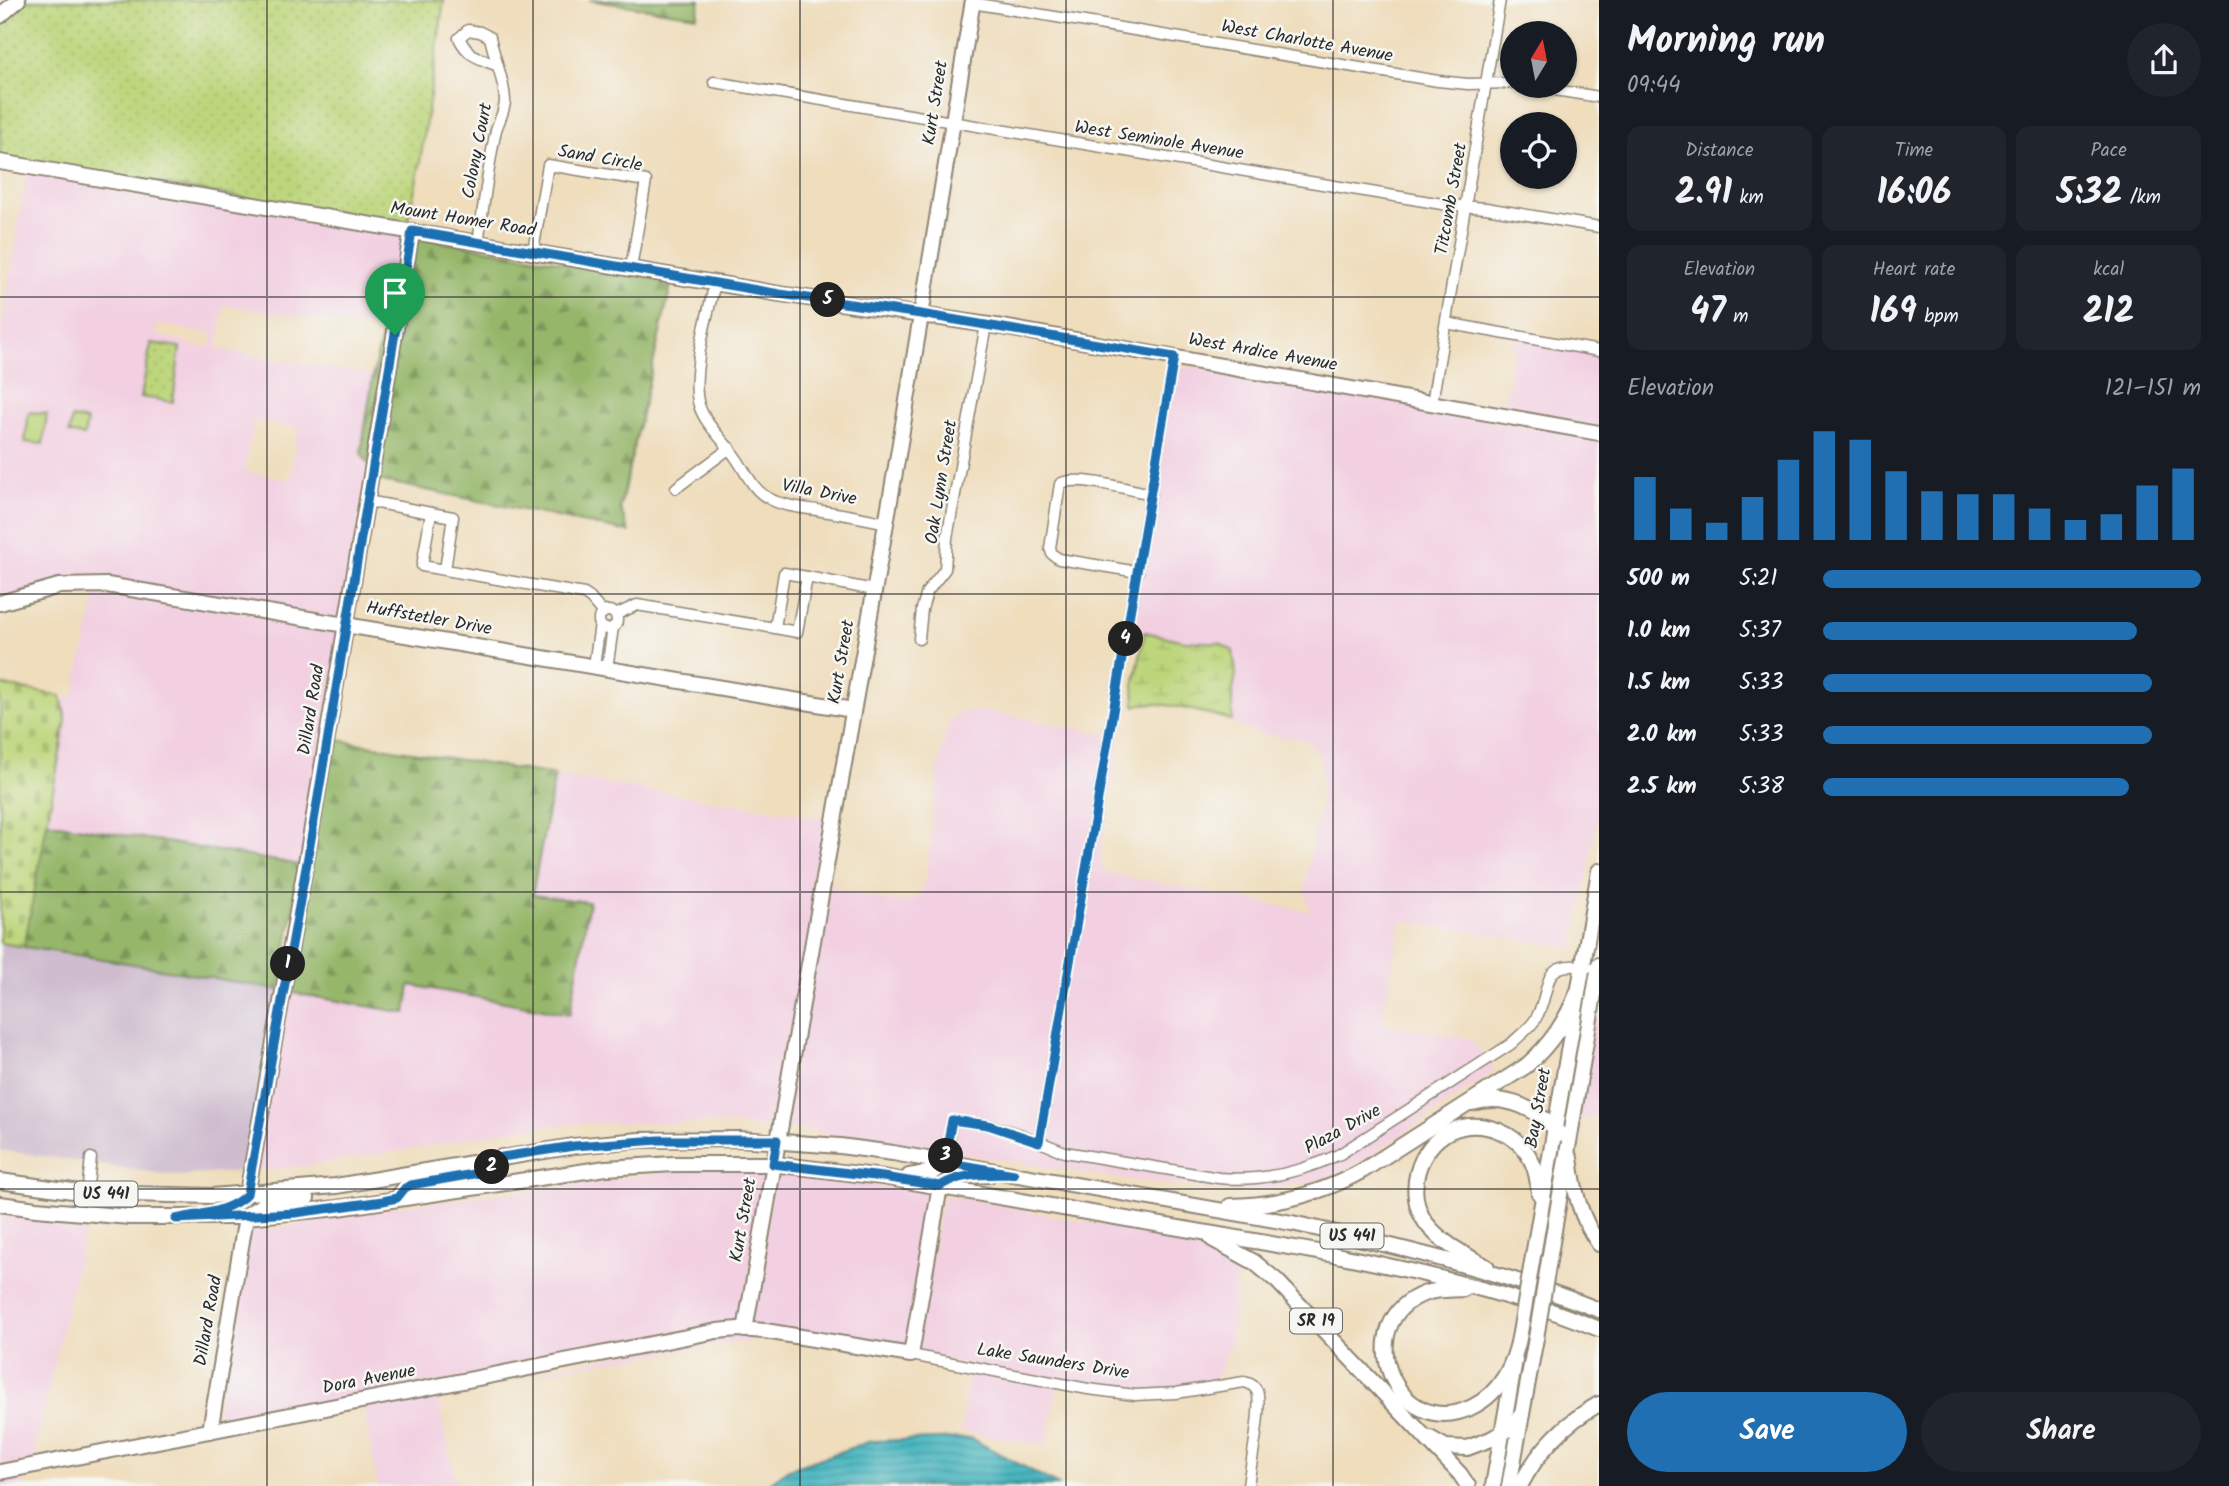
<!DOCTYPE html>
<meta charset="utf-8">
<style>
:root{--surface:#171b24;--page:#20242c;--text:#f1f3f6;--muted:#9ea1a6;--accent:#1f6fb2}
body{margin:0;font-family:Kalam,sans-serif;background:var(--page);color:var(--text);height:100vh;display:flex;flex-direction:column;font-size:26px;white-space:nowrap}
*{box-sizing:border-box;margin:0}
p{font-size:23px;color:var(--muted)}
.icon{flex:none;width:38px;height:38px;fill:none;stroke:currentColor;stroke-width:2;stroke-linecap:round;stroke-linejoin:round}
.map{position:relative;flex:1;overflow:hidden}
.details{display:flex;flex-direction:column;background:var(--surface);width:630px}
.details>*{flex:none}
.needle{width:46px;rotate:10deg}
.controls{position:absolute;left:1500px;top:21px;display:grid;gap:14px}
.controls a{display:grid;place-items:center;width:77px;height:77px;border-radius:50%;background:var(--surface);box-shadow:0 2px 5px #0004;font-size:35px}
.pin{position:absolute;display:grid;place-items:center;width:60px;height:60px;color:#fff;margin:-72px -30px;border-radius:50% 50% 50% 0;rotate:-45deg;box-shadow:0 0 7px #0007}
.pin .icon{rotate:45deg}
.km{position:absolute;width:35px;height:35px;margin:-18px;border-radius:50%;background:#222;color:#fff;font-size:19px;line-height:35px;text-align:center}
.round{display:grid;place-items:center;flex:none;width:74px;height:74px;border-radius:37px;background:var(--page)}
.overview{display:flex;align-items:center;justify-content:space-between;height:119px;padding:0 28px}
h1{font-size:38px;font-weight:800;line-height:52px}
.metrics{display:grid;grid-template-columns:repeat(3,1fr);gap:10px;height:119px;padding:7px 28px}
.metrics div{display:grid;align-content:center;border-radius:14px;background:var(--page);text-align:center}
.metrics b{font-size:35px;font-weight:800}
.metrics small{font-size:19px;font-weight:400}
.metrics p{font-size:19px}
.chart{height:196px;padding:14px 28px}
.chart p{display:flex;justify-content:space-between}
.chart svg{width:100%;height:126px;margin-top:7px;stroke:var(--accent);stroke-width:6}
.cta{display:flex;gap:14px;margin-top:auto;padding:14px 28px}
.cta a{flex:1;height:80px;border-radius:42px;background:var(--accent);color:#fff;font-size:28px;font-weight:800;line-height:80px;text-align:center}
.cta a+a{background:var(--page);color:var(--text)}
ul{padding:0 28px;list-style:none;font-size:23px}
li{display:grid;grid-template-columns:112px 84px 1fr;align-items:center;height:52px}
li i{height:18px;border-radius:9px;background:var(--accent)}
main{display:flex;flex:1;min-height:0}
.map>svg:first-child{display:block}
.built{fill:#f2cfe1;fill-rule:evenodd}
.industrial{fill:#cfbdcf}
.green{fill:url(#green-dots);stroke:#748053;stroke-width:2}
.forest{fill:url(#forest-firs);stroke:#60714b;stroke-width:2}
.wetland{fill:url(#wetland-marsh);stroke:#748053;stroke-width:2}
.cemetery{fill:url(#cemetery-stones);stroke:#748053;stroke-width:2}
.pitch{fill:#bdd67b;stroke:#748053;stroke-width:2}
.water{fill:url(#water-rules);stroke:#387075;stroke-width:2}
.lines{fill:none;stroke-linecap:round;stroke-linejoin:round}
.street-casing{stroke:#8d8474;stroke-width:13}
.secondary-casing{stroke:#8d8474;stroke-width:18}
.primary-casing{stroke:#8d8474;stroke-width:18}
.street{stroke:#fff;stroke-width:10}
.secondary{stroke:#fff;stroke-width:14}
.primary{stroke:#fff;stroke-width:14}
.primary-bridge-casing{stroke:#8d8474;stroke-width:18;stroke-linecap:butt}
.primary-bridge{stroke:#fff;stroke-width:14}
.route-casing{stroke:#fff;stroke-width:14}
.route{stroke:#1f6fb2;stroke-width:9}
.grid{fill:none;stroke:#2b2b2b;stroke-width:2;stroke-opacity:0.55}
.labels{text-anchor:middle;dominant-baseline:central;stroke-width:5;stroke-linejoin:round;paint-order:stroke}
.shield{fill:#f6f6f2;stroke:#686867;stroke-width:2}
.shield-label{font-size:16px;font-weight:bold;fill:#2b2b2b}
.street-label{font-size:18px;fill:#2b2b2b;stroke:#f6f6f2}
</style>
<main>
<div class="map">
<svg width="1599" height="1486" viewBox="0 0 1599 1486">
<defs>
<pattern id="green-dots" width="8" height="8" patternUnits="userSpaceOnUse" patternTransform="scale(1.75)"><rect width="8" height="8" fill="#bdd67b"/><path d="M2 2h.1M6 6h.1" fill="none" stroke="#a3b86a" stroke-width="1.8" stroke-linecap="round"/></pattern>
<pattern id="forest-firs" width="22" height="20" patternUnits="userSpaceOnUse" patternTransform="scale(1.75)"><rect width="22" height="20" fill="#96b76b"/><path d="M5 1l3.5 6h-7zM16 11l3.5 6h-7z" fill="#7b9558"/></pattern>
<pattern id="wetland-marsh" width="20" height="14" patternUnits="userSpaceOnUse" patternTransform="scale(1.75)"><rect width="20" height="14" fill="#bdd67b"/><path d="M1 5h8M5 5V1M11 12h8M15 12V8" fill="none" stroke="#a3b86a"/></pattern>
<pattern id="cemetery-stones" width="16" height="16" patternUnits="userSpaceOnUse" patternTransform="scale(1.75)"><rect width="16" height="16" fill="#bdd67b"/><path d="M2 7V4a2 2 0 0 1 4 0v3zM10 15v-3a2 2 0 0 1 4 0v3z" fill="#a3b86a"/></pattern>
<pattern id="water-rules" width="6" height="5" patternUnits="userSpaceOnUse" patternTransform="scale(1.75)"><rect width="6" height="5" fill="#46b5bf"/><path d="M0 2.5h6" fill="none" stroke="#3b939b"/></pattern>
</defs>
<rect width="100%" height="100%" fill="#f6f6f2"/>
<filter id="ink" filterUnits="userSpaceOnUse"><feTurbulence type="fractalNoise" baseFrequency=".0143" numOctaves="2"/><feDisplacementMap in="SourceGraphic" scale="14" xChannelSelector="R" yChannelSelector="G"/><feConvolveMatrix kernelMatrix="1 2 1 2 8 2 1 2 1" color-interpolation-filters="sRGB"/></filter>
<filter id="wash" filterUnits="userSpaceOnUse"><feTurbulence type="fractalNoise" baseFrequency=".00686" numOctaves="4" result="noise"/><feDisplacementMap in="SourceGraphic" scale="28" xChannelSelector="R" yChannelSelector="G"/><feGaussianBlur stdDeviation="1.57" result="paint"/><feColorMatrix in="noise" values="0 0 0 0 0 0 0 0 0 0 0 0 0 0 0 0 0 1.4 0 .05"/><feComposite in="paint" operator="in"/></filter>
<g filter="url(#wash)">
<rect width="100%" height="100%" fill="#efddbc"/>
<!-- built -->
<g class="built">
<path d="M27,172L405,235L383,330L224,305L217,349L373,375L361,453L368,464L342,619L147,585L0,597V338ZM157,324L213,334L210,347L193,346L184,341L156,336ZM254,421L298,428L291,480L244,471Z"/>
<polygon points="1516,335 1599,348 1599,428 1503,411"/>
<polygon points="1172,367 1194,367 1599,438 1599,814 1573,948 1401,921 1381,1023 1471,1039 1495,1071 1361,1162 1316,1183 1299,1182 1267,1189 1232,1191 1137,1181 814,1131 784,1128 827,881 838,888 889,901 909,902 919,895 926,878 938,767 949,723 958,712 987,711 1120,737 1100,854 1104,872 1311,912 1304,889 1320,803 1322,774 1319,757 1312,743 1293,738 1264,735 1233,724 1231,716 1232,696 1220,643 1185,641 1141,632 1135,612"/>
<polygon points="98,589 340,629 301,865 47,822 66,720 61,699 74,696 96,595 72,590"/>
<polygon points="555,775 829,819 775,1128 716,1123 577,1123 507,1130 431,1146 298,1167 255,1170 287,992 406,1013 409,985 570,1014 531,896"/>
<polygon points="1599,998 1599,1114 1578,1121"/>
<polygon points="696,1169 768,1169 741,1324 215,1425 251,1230 277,1229 365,1211"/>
<polygon points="776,1170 934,1194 908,1350 750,1325"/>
<polygon points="943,1195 1201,1244 1238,1258 1232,1339 1222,1366 1204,1391 1162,1400 1059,1381 1046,1446 961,1431 969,1365 915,1355"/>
<polygon points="0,1216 86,1226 35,1449 37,1460 0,1467"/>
<polygon points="749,1335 747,1343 738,1342 709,1346 502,1378 717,1336"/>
<polygon points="436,1391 457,1486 378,1486 363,1406"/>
<polygon points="29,1473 21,1476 22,1486 0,1486 0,1477"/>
</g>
<!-- industrial -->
<polygon class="industrial" points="0,943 116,961 279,990 246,1171 178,1176 0,1150"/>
<!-- green -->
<g class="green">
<polygon points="26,0 444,0 419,169 407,225 0,157 0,22"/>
<polygon points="151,343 180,347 173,402 141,397"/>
</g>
<!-- forest -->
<g class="forest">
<polygon points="589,0 700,0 697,16"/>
<polygon points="404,235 368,464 361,453 373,375"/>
<polygon points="416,237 657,278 671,285 620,508 629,532 378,480 375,475"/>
<polygon points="331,739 555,775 532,895 589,902 570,1014 410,985 406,1013 287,992"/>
<polygon points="47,822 301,865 279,990 116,961 24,947"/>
</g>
<!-- wetland -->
<path class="wetland" d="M1145,632L1185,641L1220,643L1233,651L1236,673L1232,696V720C1211,715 1152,697 1135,706L1134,685Z"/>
<!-- cemetery -->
<polygon class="cemetery" points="0,685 61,696 66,720 24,947 0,943"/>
<!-- pitch -->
<g class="pitch">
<polygon points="29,412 47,414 43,444 25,442"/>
<polygon points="72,418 87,421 84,436 69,433"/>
</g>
<!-- water -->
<polygon class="water" points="970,1438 1060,1486 766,1486 787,1470 871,1441"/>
</g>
<g filter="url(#ink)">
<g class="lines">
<!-- street casing -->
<g class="street-casing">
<g id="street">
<polyline points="972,3 1438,81 1468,84 1512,83"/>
<polyline points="714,82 1448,205 1486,208 1599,227"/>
<polyline points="1530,86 1599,97"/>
<path d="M478,242C484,205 488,167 496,130C499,120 505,111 505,100C504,78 494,58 490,37L480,32L468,30L459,38C469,58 480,58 498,66"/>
<polyline points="533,251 548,165 646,181 631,268"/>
<path d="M715,283C708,313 690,376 699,405C705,425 725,441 736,458C746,472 753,491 770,499C785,507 805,508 822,511C843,514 865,518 886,523"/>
<polyline points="1446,323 1599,351"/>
<polyline points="1432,403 1500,0"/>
<polyline points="676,488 730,448"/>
<polyline points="367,501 431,513"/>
<polyline points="445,570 453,517 431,513 422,566 584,594 590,598 603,613"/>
<path d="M1138,572L1059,559L1052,554L1050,548L1060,484C1075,474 1131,490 1151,494"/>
<polyline points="807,577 874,590"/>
<circle cx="608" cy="620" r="9"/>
<polyline points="615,615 637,605 775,628 797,632 807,577 784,573 775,628"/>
<polyline points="919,639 922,609 927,592 945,569 947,538 986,325"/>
<polyline points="594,666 600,624"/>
<polyline points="607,669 613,627"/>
<polyline points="1039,1142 1174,357"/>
<path d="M945,1162L952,1120L988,1125L1022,1135L1065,1152L1219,1178C1262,1182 1302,1172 1340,1154L1511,1044C1519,1036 1529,1029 1535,1020C1554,988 1537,959 1588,967"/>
<polyline points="87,1193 91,1158"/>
<path d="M911,1355L1088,1389L1135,1395L1176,1393L1244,1382C1250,1383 1254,1385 1257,1391C1263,1407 1250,1467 1248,1486"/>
</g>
</g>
<!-- secondary casing -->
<g class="secondary-casing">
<g id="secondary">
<polyline points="0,16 18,0"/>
<polyline points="0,162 780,294 1002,327 1599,433"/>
<polyline points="0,603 59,586 107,585 853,710"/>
<polyline points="247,1194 308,851 412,231"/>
<polyline points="745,1330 898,455 973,0"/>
<polyline points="210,1431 246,1217"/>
<polyline points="0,1472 717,1331 738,1329 765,1331 911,1355 940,1186"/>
<polyline points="1493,1486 1515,1360"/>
<polyline points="1509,1486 1522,1414"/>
</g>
</g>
<!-- primary casing -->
<g class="primary-casing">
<g id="primary">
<path d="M1472,1103C1506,1093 1538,1109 1560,1134"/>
<path d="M1570,1158C1574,1190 1580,1218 1599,1244"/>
<polyline points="909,1176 933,1172 945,1162"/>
<path d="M0,1181L87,1193L212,1196L336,1186L574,1146L640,1140L739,1139L840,1146L893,1153L1292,1223C1396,1246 1501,1271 1599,1310"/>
<polyline points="940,1186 961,1176 989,1175"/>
<polyline points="397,1198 405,1188 411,1185 488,1170 502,1157"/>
<path d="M0,1204L36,1209L130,1217H246L338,1208L606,1168L674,1164H773L883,1177L1341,1256C1428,1273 1516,1295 1599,1329"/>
<path d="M1230,1206C1278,1205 1321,1194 1362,1171L1526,1066C1551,1044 1566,1021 1578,991"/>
<polyline points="247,1215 261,1206 307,1198"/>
<polyline points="1212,1239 1254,1262 1277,1281 1460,1474 1468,1486"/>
<polyline points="1533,1256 1599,871"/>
<polyline points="1549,1260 1599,965"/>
<path d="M1487,1267C1466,1255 1441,1243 1426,1223C1404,1193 1418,1147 1450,1131C1481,1117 1519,1133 1532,1162C1537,1172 1538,1183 1539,1193"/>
<path d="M1464,1289C1451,1290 1438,1289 1426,1293C1347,1321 1396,1444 1472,1407C1501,1393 1515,1363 1520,1333"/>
<polyline points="1430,1438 1446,1447 1467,1448 1491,1439 1511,1428 1522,1414 1536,1338"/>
<path d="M1520,1486C1538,1451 1564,1423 1599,1404"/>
</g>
</g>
<!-- street -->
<use href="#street" class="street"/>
<!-- secondary -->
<use href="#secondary" class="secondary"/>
<!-- primary -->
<use href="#primary" class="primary"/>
<!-- primary-bridge casing -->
<g class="primary-bridge-casing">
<g id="primary-bridge">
<polyline points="1520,1333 1533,1256"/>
<polyline points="1536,1338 1549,1260"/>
</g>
</g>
<!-- primary-bridge -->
<use href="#primary-bridge" class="primary-bridge"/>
</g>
</g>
<g class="lines" filter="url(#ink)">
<!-- route casing -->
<g class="route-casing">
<path id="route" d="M412,231L780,294L921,314L1174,357L1039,1142L988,1125L952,1120L944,1162L1014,1174C989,1175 962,1172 940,1186L883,1177L773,1164L777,1140H659L574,1146L502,1157L488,1170L479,1173L411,1185L405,1188L397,1198L383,1201L295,1213L176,1219C199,1214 230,1212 247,1194L309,851Z"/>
</g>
<!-- route -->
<use href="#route" class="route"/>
</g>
<!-- grid -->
<path class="grid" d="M267,0V1486M533,0V1486M800,0V1486M1066,0V1486M1333,0V1486M0,297H1599M0,594H1599M0,892H1599M0,1189H1599"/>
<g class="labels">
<!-- shield labels -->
<g class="shield">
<rect x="74.5" y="1181.5" width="63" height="25" rx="5"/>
<rect x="1320.5" y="1223.5" width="63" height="25" rx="5"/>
<rect x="1290" y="1308.5" width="52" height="25" rx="5"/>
</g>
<g class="shield-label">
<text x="106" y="1194">US 441</text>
<text x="1352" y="1236">US 441</text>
<text x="1316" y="1321">SR 19</text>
</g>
<!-- street labels -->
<g class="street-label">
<text transform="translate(1307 42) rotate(10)">West Charlotte Avenue</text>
<text transform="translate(936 103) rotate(-81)">Kurt Street</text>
<text transform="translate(1159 141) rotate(9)">West Seminole Avenue</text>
<text transform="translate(478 151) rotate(-79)">Colony Court</text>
<text transform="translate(600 159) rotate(10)">Sand Circle</text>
<text transform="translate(1452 199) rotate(-80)">Titcomb Street</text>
<text transform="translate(463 220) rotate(9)">Mount Homer Road</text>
<text transform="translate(1263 353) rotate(10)">West Ardice Avenue</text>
<text transform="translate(942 482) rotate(-81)">Oak Lynn Street</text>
<text transform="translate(819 493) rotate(11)">Villa Drive</text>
<text transform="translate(429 619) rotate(10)">Huffstetler Drive</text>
<text transform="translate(842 662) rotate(-80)">Kurt Street</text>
<text transform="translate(312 710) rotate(-81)">Dillard Road</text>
<text transform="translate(1539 1108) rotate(-80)">Bay Street</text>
<text transform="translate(1343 1130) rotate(-29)">Plaza Drive</text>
<text transform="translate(744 1220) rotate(-80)">Kurt Street</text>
<text transform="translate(209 1321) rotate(-80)">Dillard Road</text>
<text transform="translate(1053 1362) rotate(9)">Lake Saunders Drive</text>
<text transform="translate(369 1380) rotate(-11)">Dora Avenue</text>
</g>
</g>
</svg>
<div class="controls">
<a><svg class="needle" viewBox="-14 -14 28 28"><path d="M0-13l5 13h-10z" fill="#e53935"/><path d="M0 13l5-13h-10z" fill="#9ea1a6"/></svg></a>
<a><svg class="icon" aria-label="locate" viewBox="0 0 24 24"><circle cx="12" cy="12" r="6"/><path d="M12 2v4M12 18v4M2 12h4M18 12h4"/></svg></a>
</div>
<div class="pin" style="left:395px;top:335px;background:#1e9e55"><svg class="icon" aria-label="arrive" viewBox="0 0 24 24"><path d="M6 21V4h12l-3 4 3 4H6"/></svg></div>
<b class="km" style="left:288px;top:964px">1</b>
<b class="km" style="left:492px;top:1167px">2</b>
<b class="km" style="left:946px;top:1156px">3</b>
<b class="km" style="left:1126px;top:639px">4</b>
<b class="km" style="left:828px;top:300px">5</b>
</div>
<section class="details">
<div class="overview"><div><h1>Morning run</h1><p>09:44</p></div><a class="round"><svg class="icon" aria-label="share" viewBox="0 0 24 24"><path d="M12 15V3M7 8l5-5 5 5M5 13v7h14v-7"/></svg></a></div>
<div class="metrics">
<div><p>Distance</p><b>2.91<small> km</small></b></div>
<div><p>Time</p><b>16:06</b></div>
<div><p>Pace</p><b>5:32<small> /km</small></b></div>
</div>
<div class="metrics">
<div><p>Elevation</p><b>47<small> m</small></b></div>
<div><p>Heart rate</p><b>169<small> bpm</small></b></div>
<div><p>kcal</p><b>212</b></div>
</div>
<div class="chart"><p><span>Elevation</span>121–151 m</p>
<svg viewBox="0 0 160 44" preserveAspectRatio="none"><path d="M5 44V22M15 44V33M25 44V38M35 44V29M45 44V16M55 44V6M65 44V9M75 44V20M85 44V27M95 44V28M105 44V28M115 44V33M125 44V37M135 44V35M145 44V25M155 44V19"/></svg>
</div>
<ul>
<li><b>500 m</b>5:21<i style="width:100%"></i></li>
<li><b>1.0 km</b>5:37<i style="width:83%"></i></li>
<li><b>1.5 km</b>5:33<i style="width:87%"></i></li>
<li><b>2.0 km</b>5:33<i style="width:87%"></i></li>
<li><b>2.5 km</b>5:38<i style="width:81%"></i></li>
</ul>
<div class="cta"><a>Save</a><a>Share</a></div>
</section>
</main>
